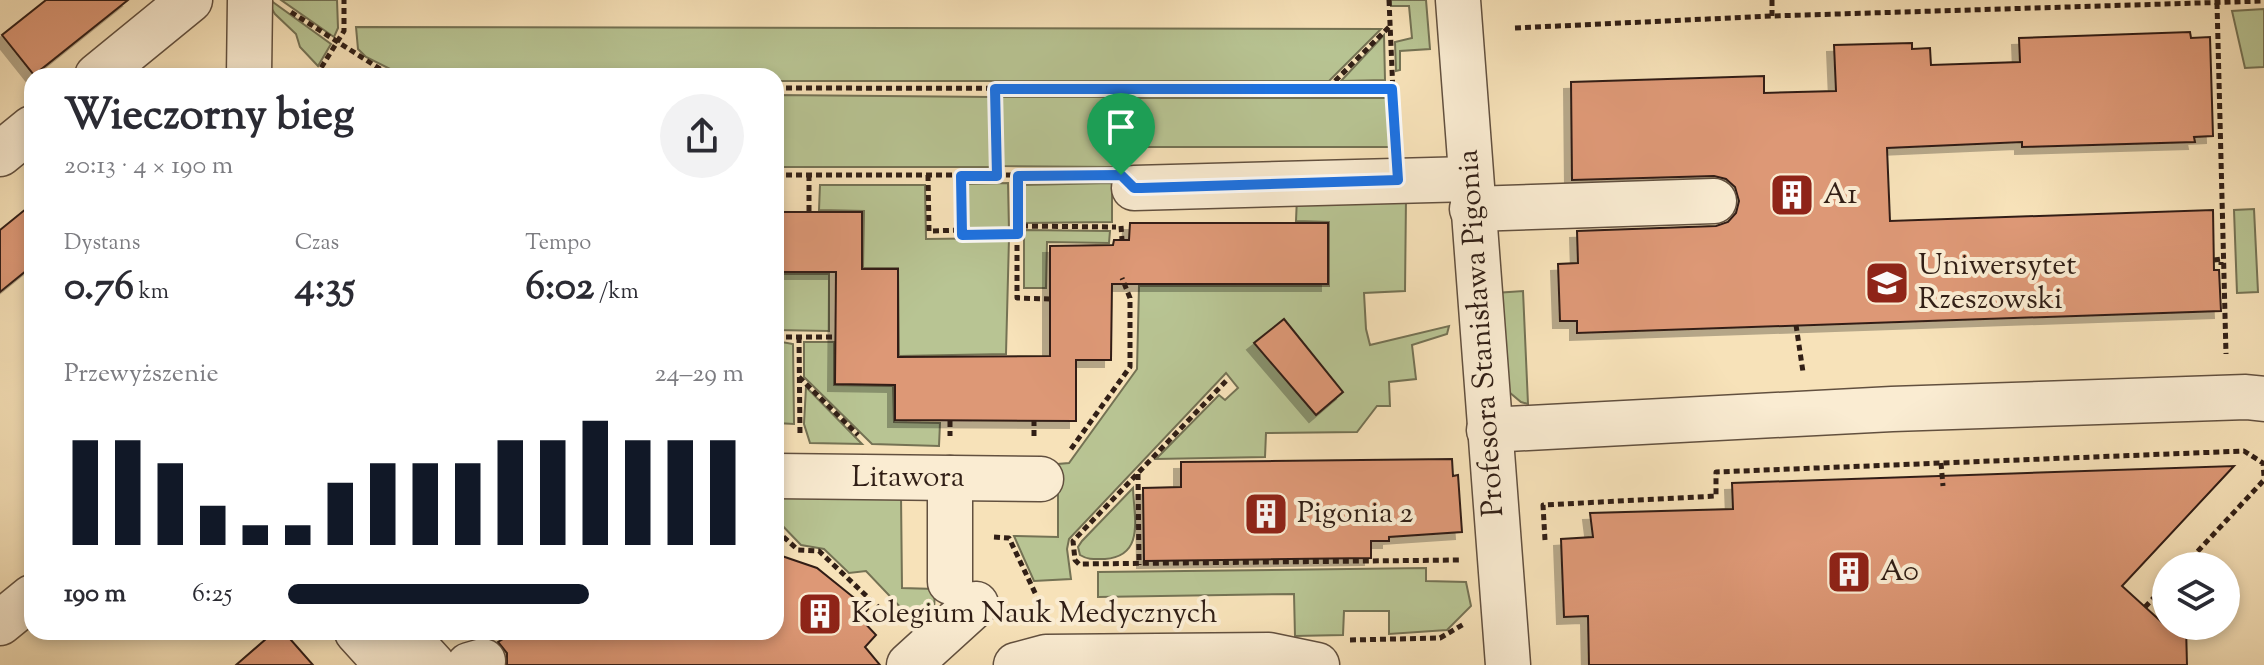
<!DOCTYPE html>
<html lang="pl">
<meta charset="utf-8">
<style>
:root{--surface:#fff;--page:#f2f2f3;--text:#2b2b33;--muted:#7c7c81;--accent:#111827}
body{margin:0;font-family:"Sorts Mill Goudy",serif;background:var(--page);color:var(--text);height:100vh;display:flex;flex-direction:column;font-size:30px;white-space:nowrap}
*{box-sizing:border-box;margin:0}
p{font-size:26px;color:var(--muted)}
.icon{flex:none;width:44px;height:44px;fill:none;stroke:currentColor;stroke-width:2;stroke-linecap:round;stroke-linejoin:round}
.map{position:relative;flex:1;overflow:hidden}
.sheet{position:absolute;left:24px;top:68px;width:760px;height:572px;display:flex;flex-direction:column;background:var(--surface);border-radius:24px;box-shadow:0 4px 12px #0003}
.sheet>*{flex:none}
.tools{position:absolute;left:2152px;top:552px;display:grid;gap:16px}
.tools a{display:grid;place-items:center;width:88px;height:88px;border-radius:50%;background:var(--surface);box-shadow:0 4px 12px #0003;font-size:40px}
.pin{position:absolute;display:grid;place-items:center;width:68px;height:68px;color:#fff;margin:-82px -34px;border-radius:50% 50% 50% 0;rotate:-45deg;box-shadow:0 0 8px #0007}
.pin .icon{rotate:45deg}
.round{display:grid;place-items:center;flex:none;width:84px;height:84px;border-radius:42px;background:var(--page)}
.head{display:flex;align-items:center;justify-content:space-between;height:136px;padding:0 40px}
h1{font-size:44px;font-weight:800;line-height:60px}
.figures{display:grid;grid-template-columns:repeat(3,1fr);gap:12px;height:136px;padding:8px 40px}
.figures div{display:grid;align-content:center}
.figures b{font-size:40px;font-weight:800}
.figures small{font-size:22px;font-weight:400}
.figures p{font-size:22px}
.chart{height:224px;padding:16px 40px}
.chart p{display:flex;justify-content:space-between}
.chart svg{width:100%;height:144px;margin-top:8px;stroke:var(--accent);stroke-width:6}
ul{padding:0 40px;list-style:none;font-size:26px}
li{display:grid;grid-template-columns:128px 96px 1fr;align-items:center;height:60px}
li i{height:20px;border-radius:10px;background:var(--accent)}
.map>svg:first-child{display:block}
.green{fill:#b8c493;stroke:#747254;stroke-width:2}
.building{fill:#dd9876;stroke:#311f16;stroke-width:2;filter:url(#shadow)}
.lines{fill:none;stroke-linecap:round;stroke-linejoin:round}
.minor-casing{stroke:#62503f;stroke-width:47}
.path{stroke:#311f16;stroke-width:5;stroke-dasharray:6 4;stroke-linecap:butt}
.minor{stroke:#faecd2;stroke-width:44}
.route-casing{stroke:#fff;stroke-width:16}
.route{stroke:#1a73e8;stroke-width:10}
.labels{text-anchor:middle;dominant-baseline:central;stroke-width:8;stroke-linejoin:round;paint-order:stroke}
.poi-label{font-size:30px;fill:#311f16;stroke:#faecd2;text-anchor:start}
.street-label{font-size:30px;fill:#311f16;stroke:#faecd2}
</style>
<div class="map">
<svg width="2264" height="665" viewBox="0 0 2264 665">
<defs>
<filter id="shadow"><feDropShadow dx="-7" dy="7" stdDeviation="0" flood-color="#0004"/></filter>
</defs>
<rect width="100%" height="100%" fill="#f7e2b9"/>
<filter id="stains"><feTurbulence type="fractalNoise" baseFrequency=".0025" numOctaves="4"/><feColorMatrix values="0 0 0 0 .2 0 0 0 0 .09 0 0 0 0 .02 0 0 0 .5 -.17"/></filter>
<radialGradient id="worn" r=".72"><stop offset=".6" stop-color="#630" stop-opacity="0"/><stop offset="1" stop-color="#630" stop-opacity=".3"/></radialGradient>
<!-- green -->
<g class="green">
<polygon points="270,0 331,44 318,66 300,47 296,34 275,14 270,6"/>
<polygon points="281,0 337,0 338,28 334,37"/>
<polygon points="1391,0 1426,0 1430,49 1400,51 1400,70 1396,71 1395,42 1412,38 1409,6 1391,6"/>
<polygon points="2264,9 2264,67 2245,68 2232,11"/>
<polygon points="356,27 1381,29 1329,81 776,81 776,76 404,76 366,57 358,49"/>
<polygon points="1384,35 1385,80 1341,81"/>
<polygon points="776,95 991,97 990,167 776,167"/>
<polygon points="999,97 1112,97 1114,167 1001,166"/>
<polygon points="1123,98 1388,98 1390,147 1125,147"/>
<polygon points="1008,183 1009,231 964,232 964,184"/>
<polygon points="1112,183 1112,222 1023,223 1023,185"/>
<polygon points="820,185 925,185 926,239 1009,238 1006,354 899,356 898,268 863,268 864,211 819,210"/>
<polygon points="1297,197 1406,198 1405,291 1364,293 1366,329 1370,345 1449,326 1447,334 1412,345 1416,379 1389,382 1390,406 1377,406 1357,432 1266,433 1265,457 1156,459 1219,395 1225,400 1238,388 1226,373 1069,539 1067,549 1071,579 1034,581 1014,536 1058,537 1058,464 1069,463 1137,369 1139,286 1329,286 1329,222 1296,221"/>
<polygon points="2254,209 2258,292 2237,293 2234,210"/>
<polygon points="1024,230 1110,231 1109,243 1047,242 1046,288 1024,288"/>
<polygon points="776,274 829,274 829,331 776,330"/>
<polygon points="1523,291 1528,404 1521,402 1509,392 1495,293"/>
<polygon points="776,341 793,344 794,424 776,423"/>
<polygon points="804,342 834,342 834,385 893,386 894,422 940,423 939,446 872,444 804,377"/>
<polygon points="806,387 862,444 810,443 804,424"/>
<path d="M1133,488C1134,518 1145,556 1105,559C1095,559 1088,560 1080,555L1078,547L1082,541Z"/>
<polygon points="776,495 901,495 902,588 935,589 934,611 904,611 866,571 849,573 824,549 801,545 776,519"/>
<polygon points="1426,568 1426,581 1466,582 1471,606 1447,630 1389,634 1389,611 1344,611 1343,635 1295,636 1294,594 1098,597 1098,572"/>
</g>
<!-- building -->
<g class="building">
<polygon points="46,0 128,0 34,75 2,35"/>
<polygon points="2190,32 2191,38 2210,37 2213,136 2194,137 2195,142 2022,147 2022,142 1887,148 1890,221 2213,210 2214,270 2219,270 2221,311 1577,333 1577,321 1560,321 1558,264 1578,263 1577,231 1716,226 1728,222 1736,213 1739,201 1735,187 1726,179 1714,176 1572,180 1571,82 1764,76 1764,93 1836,91 1834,45 1912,43 1912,49 1930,48 1931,65 2020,62 2019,38"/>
<polygon points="32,204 32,266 0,292 0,230"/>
<polygon points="776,212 862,212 862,269 898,269 898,357 1050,356 1050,246 1113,245 1114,240 1129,240 1130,223 1328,223 1328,284 1112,284 1111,360 1076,360 1076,421 895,420 895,385 835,384 836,272 776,272"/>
<polygon points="1284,319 1343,392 1316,415 1254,343"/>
<polygon points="1452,459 1453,476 1458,475 1462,532 1389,537 1389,541 1371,541 1371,558 1144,561 1143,488 1181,487 1181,462"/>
<polygon points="2234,466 2122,586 2166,626 2186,626 2187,665 1589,665 1588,616 1564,617 1561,539 1593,537 1590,513 1733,509 1732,483"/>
<polygon points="776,554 817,568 868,609 860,618 876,635 865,647 880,665 507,665 507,653 498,642 515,632 776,632"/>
<polygon points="274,632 284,632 313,665 236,665"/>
</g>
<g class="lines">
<!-- minor casing -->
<g class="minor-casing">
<g id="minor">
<polyline points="1458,0 1508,665"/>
<polyline points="97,76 190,0"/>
<polyline points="249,76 250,0"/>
<polyline points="0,154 32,128"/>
<polyline points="1134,188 1470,179"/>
<polyline points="1472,209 1714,201"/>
<polyline points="1489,430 1892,409 2246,397 2264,399"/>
<polyline points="776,476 1041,479"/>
<polyline points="950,478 950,582"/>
<polyline points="0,623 32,597"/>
<polyline points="357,632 387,665"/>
<polyline points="403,632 433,665"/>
<polyline points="469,665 483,661"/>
<polyline points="909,665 976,604"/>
<polyline points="1016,665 1046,657 1269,655 1317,665"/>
</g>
</g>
<!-- path -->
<g class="path">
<polyline points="1389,0 1395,139"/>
<polyline points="1772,0 1772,16"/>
<polyline points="2217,3 2226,354"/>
<polyline points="291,12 391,76"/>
<polyline points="1515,28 1772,16 2264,1"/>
<polyline points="316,76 344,31 344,0"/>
<polyline points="776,88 1392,89"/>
<polyline points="1328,88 1389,27"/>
<polyline points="995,89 997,176"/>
<polyline points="1120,89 1120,148"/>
<polyline points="776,175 1095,175"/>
<polyline points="809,175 809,212"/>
<polyline points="928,175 929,231 962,230"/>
<polyline points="961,176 962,235 1018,234"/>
<polyline points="1017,226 1018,176"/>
<polyline points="1121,226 1122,240"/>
<polyline points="2214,260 2221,259 2221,265"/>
<polyline points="1050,299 1017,298 1017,226 1116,227"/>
<polyline points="1796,325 1803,372"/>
<polyline points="776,337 835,337"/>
<polyline points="799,337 800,436"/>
<polyline points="799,377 858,435"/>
<polyline points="1226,381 1073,541 1075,560 1079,564 1460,560"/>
<polyline points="950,421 950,436"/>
<polyline points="1034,436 1034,421"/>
<polyline points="1071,449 1130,367 1130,298 1122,278"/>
<polyline points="1941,463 1943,486"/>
<polyline points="1138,474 1139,565"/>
<polyline points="776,530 798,550 819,551 895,623"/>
<polyline points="994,537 1009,538 1046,616"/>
<polyline points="1545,540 1543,505 1716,496 1716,472 2244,451 2263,463 2264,476"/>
<polyline points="2184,566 2264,480"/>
<polyline points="2145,607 2166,585"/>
<polyline points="1350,640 1440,638 1464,624"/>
</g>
<!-- minor -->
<use href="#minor" class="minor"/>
</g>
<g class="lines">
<!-- route casing -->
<g class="route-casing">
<polygon id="route" points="995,89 1392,89 1398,180 1141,188 1134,188 1121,175 1018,176 1018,234 962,235 961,176 997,176"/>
</g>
<!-- route -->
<use href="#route" class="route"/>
</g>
<!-- icons -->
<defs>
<g id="building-square" transform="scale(2.3)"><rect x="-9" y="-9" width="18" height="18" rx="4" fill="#8f2418" stroke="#faecd2"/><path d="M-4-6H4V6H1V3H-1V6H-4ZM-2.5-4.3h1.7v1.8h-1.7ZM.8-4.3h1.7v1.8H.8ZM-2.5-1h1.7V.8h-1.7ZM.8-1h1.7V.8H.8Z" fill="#fff"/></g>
<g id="university-square" transform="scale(2.3)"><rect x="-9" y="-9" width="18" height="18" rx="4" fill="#8f2418" stroke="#faecd2"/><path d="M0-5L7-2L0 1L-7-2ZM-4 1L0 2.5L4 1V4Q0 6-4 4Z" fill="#fff"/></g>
</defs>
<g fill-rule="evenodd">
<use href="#building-square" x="1792" y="195"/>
<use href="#university-square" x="1887" y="283"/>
<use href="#building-square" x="1266" y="514"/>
<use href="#building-square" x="1849" y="572"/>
<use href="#building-square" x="820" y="614"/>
</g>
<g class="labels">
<!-- poi labels -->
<g class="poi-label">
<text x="1823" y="195">A1</text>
<text x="1918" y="266">Uniwersytet<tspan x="1918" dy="34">Rzeszowski</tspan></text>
<text x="1297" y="514">Pigonia 2</text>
<text x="1880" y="572">A0</text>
<text x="851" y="614">Kolegium Nauk Medycznych</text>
</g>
<!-- street labels -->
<g class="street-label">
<text transform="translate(1482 333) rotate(-94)">Profesora Stanisława Pigonia</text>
<text x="908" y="478">Litawora</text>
</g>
</g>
<rect width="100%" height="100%" filter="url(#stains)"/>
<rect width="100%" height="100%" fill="url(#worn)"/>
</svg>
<div class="tools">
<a><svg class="icon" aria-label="layers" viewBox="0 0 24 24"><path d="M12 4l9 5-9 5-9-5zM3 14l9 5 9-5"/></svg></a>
</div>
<div class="pin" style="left:1121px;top:175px;background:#1e9e55"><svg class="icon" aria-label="arrive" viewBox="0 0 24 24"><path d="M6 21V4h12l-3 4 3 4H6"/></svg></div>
<section class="sheet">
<div class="head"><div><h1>Wieczorny bieg</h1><p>20:13 · 4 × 190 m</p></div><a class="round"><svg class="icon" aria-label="share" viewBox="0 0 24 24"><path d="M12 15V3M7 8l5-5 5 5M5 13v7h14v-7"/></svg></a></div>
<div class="figures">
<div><p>Dystans</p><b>0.76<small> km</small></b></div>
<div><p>Czas</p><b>4:35</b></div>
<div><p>Tempo</p><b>6:02<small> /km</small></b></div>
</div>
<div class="chart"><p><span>Przewyższenie</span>24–29 m</p>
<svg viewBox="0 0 160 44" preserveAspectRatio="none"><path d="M5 44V12M15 44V12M25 44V19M35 44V32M45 44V38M55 44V38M65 44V25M75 44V19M85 44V19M95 44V19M105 44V12M115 44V12M125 44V6M135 44V12M145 44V12M155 44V12"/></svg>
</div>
<ul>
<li><b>190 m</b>6:25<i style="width:66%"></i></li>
</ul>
</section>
</div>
